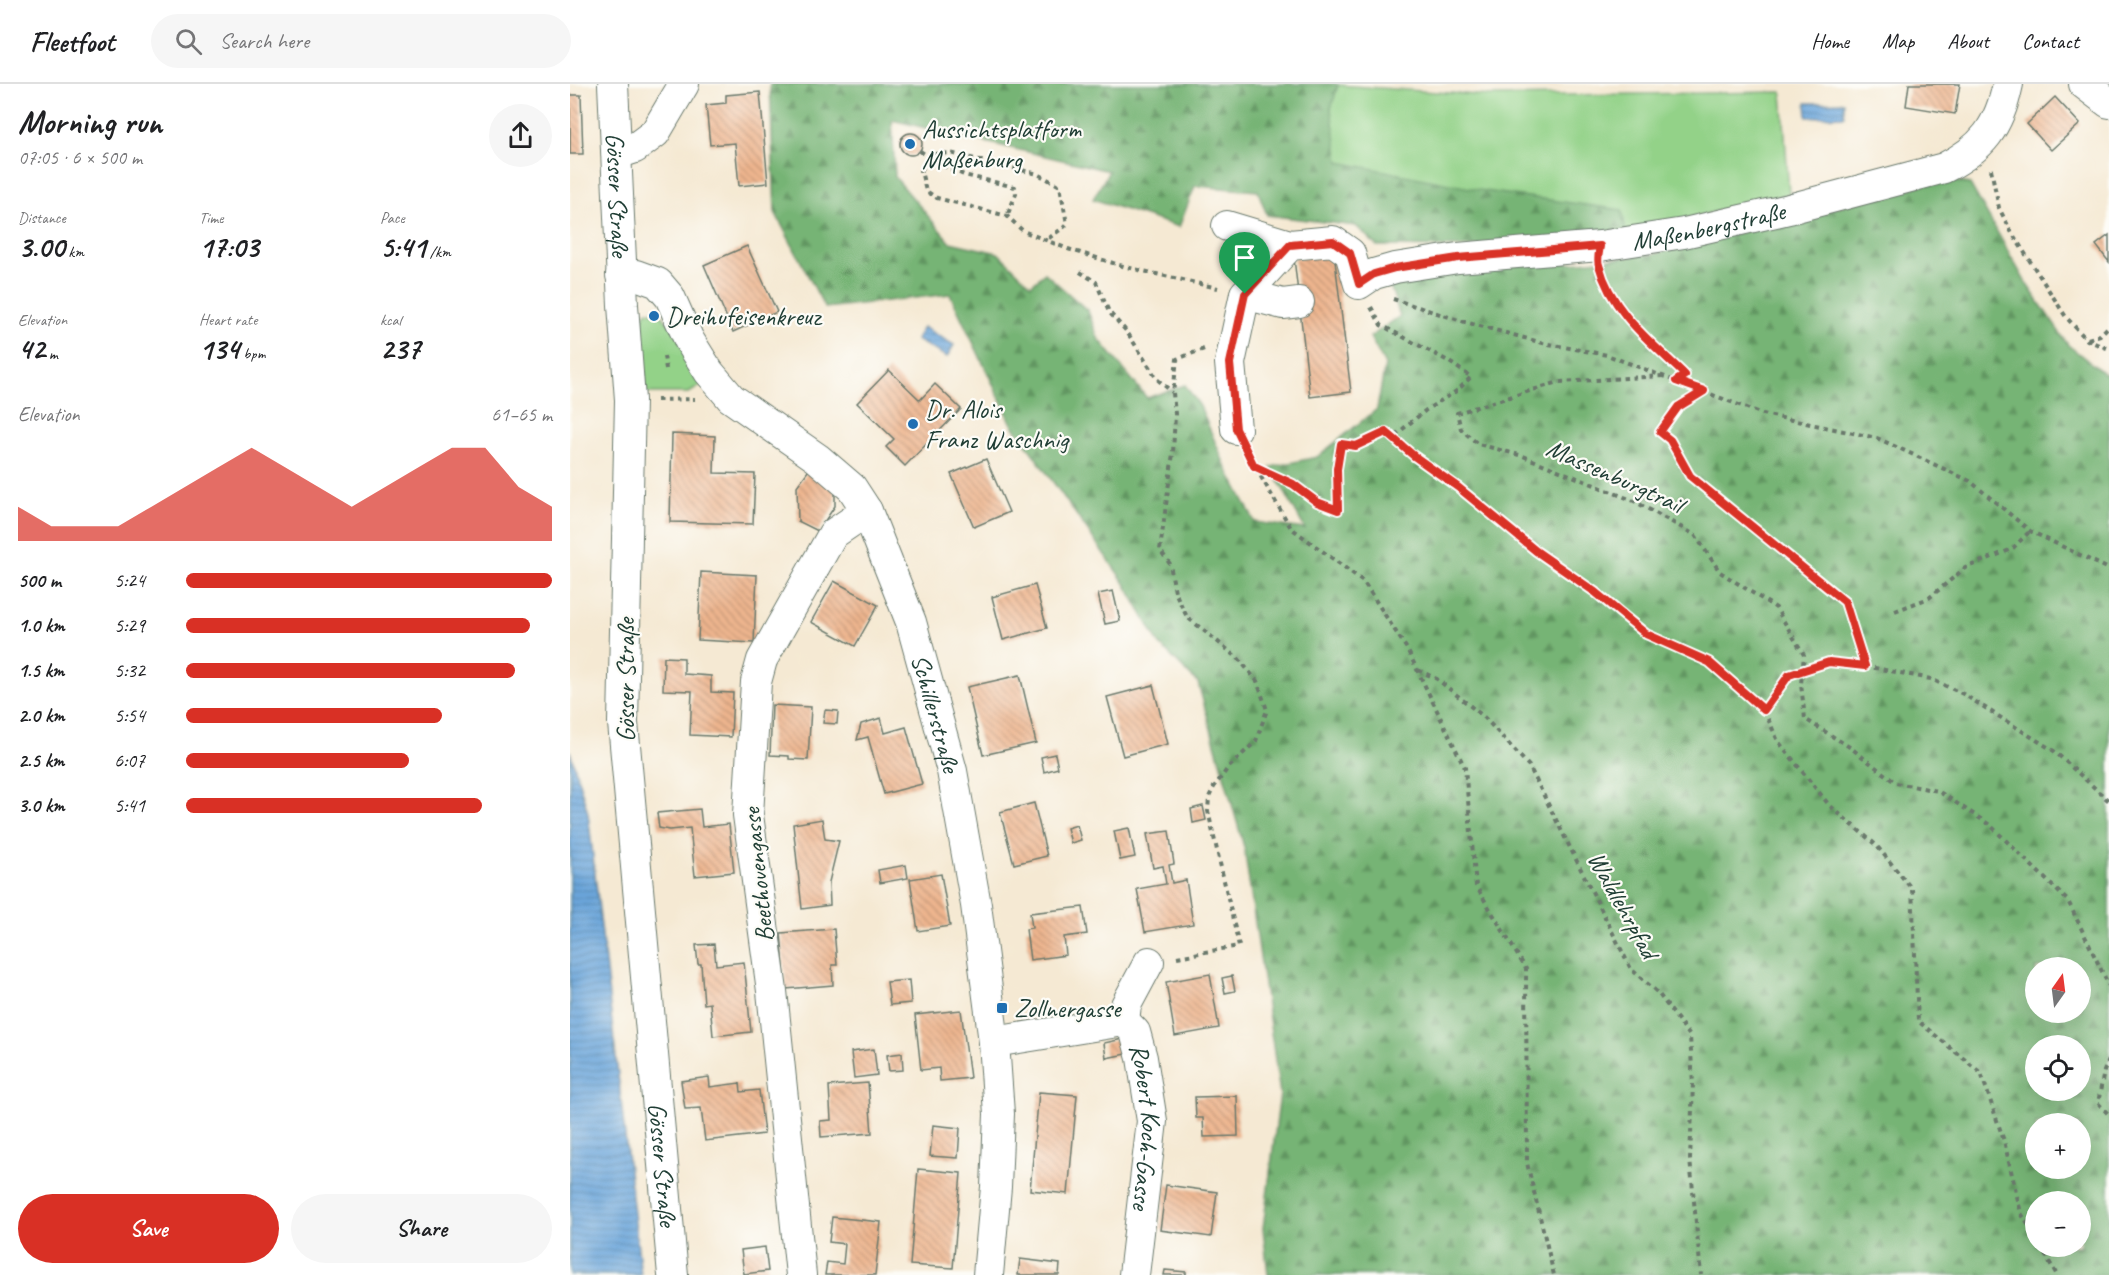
<!DOCTYPE html>
<meta charset="utf-8">
<style>
:root{--surface:#fff;--page:#f6f6f6;--text:#202124;--muted:#757577;--line:#e0e0e0;--accent:#d93025}
body{margin:0;font-family:Caveat,sans-serif;background:var(--page);color:var(--text);height:100vh;display:flex;flex-direction:column;font-size:22px;white-space:nowrap}
*{box-sizing:border-box;margin:0}
p{font-size:20px;color:var(--muted)}
.icon{flex:none;width:33px;height:33px;fill:none;stroke:currentColor;stroke-width:2;stroke-linecap:round;stroke-linejoin:round}
.map{position:relative;flex:1;overflow:hidden}
.side{display:flex;flex-direction:column;background:var(--surface);width:570px}
.side>*{flex:none}
.needle{width:39px;rotate:14deg}
.buttons{position:absolute;left:1455px;top:873px;display:grid;gap:12px}
.buttons a{display:grid;place-items:center;width:66px;height:66px;border-radius:50%;background:var(--surface);box-shadow:0 6px 24px #0002;font-size:30px}
.pin{position:absolute;display:grid;place-items:center;width:51px;height:51px;color:#fff;margin:-62px -26px;border-radius:50% 50% 50% 0;rotate:-45deg;box-shadow:0 0 6px #0007}
.pin .icon{rotate:45deg}
.round{display:grid;place-items:center;flex:none;width:63px;height:63px;border-radius:32px;background:var(--page)}
.overview{display:flex;align-items:center;justify-content:space-between;height:102px;padding:0 18px}
h1{font-size:33px;font-weight:800;line-height:45px}
.figures{display:grid;grid-template-columns:repeat(3,1fr);gap:9px;height:102px;padding:6px 18px}
.figures div{display:grid;align-content:center}
.figures b{font-size:30px;font-weight:800}
.figures small{font-size:16px;font-weight:400}
.figures p{font-size:16px}
.chart{height:168px;padding:12px 18px}
.chart p{display:flex;justify-content:space-between}
.chart svg{width:100%;height:108px;margin-top:6px;fill:var(--accent);opacity:.7}
.cta{display:flex;gap:12px;margin-top:auto;padding:12px 18px}
.cta a{flex:1;height:69px;border-radius:36px;background:var(--accent);color:#fff;font-size:24px;font-weight:800;line-height:69px;text-align:center}
.cta a+a{background:var(--page);color:var(--text)}
ul{padding:0 18px;list-style:none;font-size:20px}
li{display:grid;grid-template-columns:96px 72px 1fr;align-items:center;height:45px}
li i{height:15px;border-radius:8px;background:var(--accent)}
header{display:flex;align-items:center;gap:36px;box-sizing:border-box;height:84px;padding:0 30px;background:var(--surface);border-bottom:2px solid var(--line)}
header strong{font-size:28px}
nav{display:flex;gap:33px;margin-inline-start:auto;font-size:21px}
.search{width:420px;height:54px;background:var(--page);display:flex;align-items:center;gap:15px;box-sizing:border-box;padding:0 21px;border-radius:33px;color:var(--muted);font-size:22px}
main{display:flex;flex:1;min-height:0}
.map>svg:first-child{display:block}
.forest{fill:url(#forest-firs);stroke:#4a7854;stroke-width:1.5;fill-rule:evenodd}
.green{fill:#93d288;stroke:#59885e;stroke-width:1.5}
.water{fill:url(#water-rules);stroke:#447187;stroke-width:1.5}
.building{fill:url(#building-back-hatch)}
.lines{fill:none;stroke-linecap:round;stroke-linejoin:round}
.minor-casing{stroke:#6a796c;stroke-width:32}
.path{stroke:#6a796c;stroke-width:4;stroke-dasharray:4.5 4.5;stroke-linecap:butt}
.minor{stroke:#fff;stroke-width:30}
.route-casing{stroke:#fff;stroke-width:12}
.route{stroke:#d93025;stroke-width:8}
.poi-dot{fill:#1f6fb2;stroke:#fdfcf7;stroke-width:2}
.labels{text-anchor:middle;dominant-baseline:central;stroke-width:4.5;stroke-linejoin:round;paint-order:stroke}
.poi-label{font-size:26px;fill:#1f3d34;stroke:#fdfcf7;text-anchor:start}
.street-label{font-size:26px;fill:#1f3d34;stroke:#fdfcf7}
</style>
<header>
<strong>Fleetfoot</strong>
<div class="search"><svg class="icon" aria-label="search" viewBox="0 0 24 24"><circle cx="10" cy="10" r="6"/><path d="M15 15l6 6"/></svg>Search here</div>
<nav><a>Home</a><a>Map</a><a>About</a><a>Contact</a></nav>
</header>
<main>
<section class="side">
<div class="overview"><div><h1>Morning run</h1><p>07:05 · 6 × 500 m</p></div><a class="round"><svg class="icon" aria-label="share" viewBox="0 0 24 24"><path d="M12 15V3M7 8l5-5 5 5M5 13v7h14v-7"/></svg></a></div>
<div class="figures">
<div><p>Distance</p><b>3.00<small> km</small></b></div>
<div><p>Time</p><b>17:03</b></div>
<div><p>Pace</p><b>5:41<small> /km</small></b></div>
</div>
<div class="figures">
<div><p>Elevation</p><b>42<small> m</small></b></div>
<div><p>Heart rate</p><b>134<small> bpm</small></b></div>
<div><p>kcal</p><b>237</b></div>
</div>
<div class="chart"><p><span>Elevation</span>61–65 m</p>
<svg viewBox="0 0 160 44" preserveAspectRatio="none"><path d="M0 44V30L10 38L20 38L30 38L40 30L50 22L60 14L70 6L80 14L90 22L100 30L110 22L120 14L130 6L140 6L150 22L160 30V44z"/></svg>
</div>
<ul>
<li><b>500 m</b>5:24<i style="width:100%"></i></li>
<li><b>1.0 km</b>5:29<i style="width:94%"></i></li>
<li><b>1.5 km</b>5:32<i style="width:90%"></i></li>
<li><b>2.0 km</b>5:54<i style="width:70%"></i></li>
<li><b>2.5 km</b>6:07<i style="width:61%"></i></li>
<li><b>3.0 km</b>5:41<i style="width:81%"></i></li>
</ul>
<div class="cta"><a>Save</a><a>Share</a></div>
</section>
<div class="map">
<svg width="1539" height="1191" viewBox="0 0 1539 1191">
<defs>
<pattern id="forest-firs" width="22" height="20" patternUnits="userSpaceOnUse" patternTransform="scale(1.5)"><rect width="22" height="20" fill="#76b474"/><path d="M5 1l3.5 6h-7zM16 11l3.5 6h-7z" fill="#609460"/></pattern>
<pattern id="water-rules" width="6" height="5" patternUnits="userSpaceOnUse" patternTransform="scale(1.5)"><rect width="6" height="5" fill="#6aa5da"/><path d="M0 2.5h6" fill="none" stroke="#5788b2"/></pattern>
<pattern id="building-back-hatch" width="6" height="6" patternUnits="userSpaceOnUse" patternTransform="scale(1.5)"><rect width="6" height="6" fill="#eeb58e"/><path d="M-1 5l2 2M0 0l6 6M5-1l2 2" fill="none" stroke="#c09475"/></pattern>
</defs>
<rect width="100%" height="100%" fill="#fdfcf7"/>
<filter id="ink" filterUnits="userSpaceOnUse"><feTurbulence type="fractalNoise" baseFrequency=".0167" numOctaves="2"/><feDisplacementMap in="SourceGraphic" scale="12" xChannelSelector="R" yChannelSelector="G"/><feConvolveMatrix kernelMatrix="1 2 1 2 8 2 1 2 1" color-interpolation-filters="sRGB"/></filter>
<filter id="wash" filterUnits="userSpaceOnUse"><feTurbulence type="fractalNoise" baseFrequency=".008" numOctaves="4" result="noise"/><feDisplacementMap in="SourceGraphic" scale="24" xChannelSelector="R" yChannelSelector="G"/><feGaussianBlur stdDeviation="1.35" result="paint"/><feColorMatrix in="noise" values="0 0 0 0 0 0 0 0 0 0 0 0 0 0 0 0 0 1.4 0 .05"/><feComposite in="paint" operator="in"/></filter>
<g filter="url(#wash)">
<rect width="100%" height="100%" fill="#f5e9d3"/>
<!-- forest -->
<path class="forest" d="M200,0H766L768,1L761,25L915,107L1052,126L1056,149L895,163L807,162L786,142L697,131L688,107L625,102L609,143L523,115L539,87L322,36L325,93L380,158L428,169L461,201L475,189L518,227L528,254L577,314L615,301L630,322L654,379L685,438L735,445L701,383L747,373L807,325L815,281L800,253L830,232L819,198L870,185L1001,179L1085,170L1376,95L1400,100L1456,199L1498,261L1535,290H1539V1191H698L693,1144L710,1010L674,763L628,599L589,560L554,498L442,340L380,210L255,224L205,128ZM1466,884H1510V928H1466ZM1466,962H1510V1006H1466ZM1466,1040H1510V1084H1466ZM1466,1118H1510V1162H1466Z"/>
<!-- green -->
<g class="green">
<polygon points="768,1 922,12 1212,8 1219,110 1056,149 1052,126 915,107 769,78 761,25"/>
<polygon points="77,227 90,230 104,245 132,301 119,309 76,309 70,251 70,238"/>
</g>
<!-- water -->
<g class="water">
<polygon points="1274,18 1274,32 1237,33 1236,19"/>
<polygon points="353,243 384,261 377,273 346,256"/>
<polygon points="0,667 18,729 71,1191 0,1191"/>
</g>
<g id="blocks">
<!-- building -->
<g class="building">
<polygon points="1339,0 1390,0 1385,30 1336,22"/>
<polygon points="190,8 198,99 169,102 165,59 140,61 136,21 156,19 156,11"/>
<polygon points="0,11 11,11 13,70 0,70"/>
<polygon points="1485,13 1510,40 1481,66 1457,40"/>
<circle cx="341" cy="60" r="11"/>
<polygon points="1539,151 1539,178 1526,161"/>
<polygon points="177,162 207,228 163,248 134,181"/>
<polygon points="764,169 781,308 740,313 724,174"/>
<polygon points="319,286 350,316 365,300 391,325 335,382 316,363 324,355 287,319"/>
<polygon points="102,350 145,352 144,389 185,390 183,440 100,438"/>
<polygon points="416,375 439,428 404,443 381,390"/>
<polygon points="241,383 265,403 265,422 248,447 228,437 227,402"/>
<polygon points="131,488 187,491 184,559 128,556"/>
<polygon points="264,497 308,521 285,562 241,538"/>
<polygon points="465,501 477,544 433,556 422,513"/>
<polygon points="543,507 550,537 535,540 528,510"/>
<polygon points="94,573 114,574 114,590 141,592 141,608 163,609 161,653 120,651 122,607 93,606"/>
<polygon points="450,591 466,659 413,671 397,603"/>
<polygon points="583,601 598,660 553,672 537,613"/>
<polygon points="202,621 241,623 238,676 219,675 219,672 200,671"/>
<polygon points="255,626 268,627 267,640 253,639"/>
<polygon points="311,634 315,649 336,643 352,700 314,710 298,653 287,656 291,640"/>
<polygon points="485,670 488,684 474,688 471,673"/>
<polygon points="464,719 477,772 444,780 430,728"/>
<polygon points="633,722 636,736 623,739 621,725"/>
<polygon points="130,725 132,743 159,740 164,788 125,792 120,744 100,746 89,744 87,729"/>
<polygon points="252,735 255,755 269,757 259,798 260,821 232,825 223,740"/>
<polygon points="507,741 511,756 501,759 497,744"/>
<polygon points="559,744 565,773 550,776 544,747"/>
<polygon points="599,747 604,780 599,781 602,799 616,796 623,840 575,848 567,805 596,800 593,782 583,784 577,750"/>
<polygon points="336,781 338,794 310,799 308,786"/>
<polygon points="371,790 380,842 348,847 340,795"/>
<polygon points="513,823 517,850 494,853 496,871 460,876 456,845 462,844 460,829"/>
<polygon points="264,845 267,881 262,881 263,901 216,905 211,849"/>
<polygon points="144,860 146,881 174,878 181,948 143,952 140,919 134,920 131,880 128,880 126,861"/>
<polygon points="640,890 649,944 605,952 596,898"/>
<polygon points="662,892 665,907 655,909 652,894"/>
<polygon points="339,896 341,919 320,921 317,898"/>
<polygon points="391,926 400,994 370,997 369,984 351,986 345,931"/>
<polygon points="553,955 556,970 536,974 534,959"/>
<polygon points="304,965 307,991 284,994 281,968"/>
<polygon points="332,969 333,986 319,987 317,971"/>
<polygon points="139,993 140,1003 170,999 171,1008 189,1006 194,1050 135,1057 131,1024 115,1025 111,997"/>
<polygon points="298,999 302,1049 251,1053 250,1037 261,1036 259,1002"/>
<polygon points="469,1008 507,1011 498,1110 460,1106"/>
<polygon points="667,1012 668,1052 634,1053 633,1034 626,1034 625,1013"/>
<polygon points="363,1041 390,1044 388,1074 360,1072"/>
<polygon points="348,1085 391,1089 383,1184 340,1181"/>
<polygon points="596,1101 647,1108 641,1153 590,1146"/>
<polygon points="262,1133 311,1138 305,1191 255,1191 257,1178 273,1180 275,1160 259,1158"/>
<polygon points="195,1163 198,1187 174,1190 171,1166"/>
<polygon points="450,1175 490,1180 489,1191 448,1191"/>
<polygon points="595,1186 616,1188 616,1191 594,1191"/>
</g>
</g>
</g>
<g filter="url(#ink)">
<use href="#blocks" fill-opacity="0" stroke="#6a796c" stroke-width="1.5"/>
<g class="lines">
<!-- minor casing -->
<g class="minor-casing">
<g id="minor">
<path id="s1" d="M43,0L53,221L60,316L53,639L103,1191"/>
<polyline points="1514,0 1539,19"/>
<polyline points="47,70 65,64 85,49 114,0"/>
<polyline points="657,142 720,161"/>
<path id="s2" d="M51,191H66L88,199L100,213L119,256L139,288L161,314L247,374L282,404L297,427L341,538L382,687L406,821L424,958L429,1030L426,1103L418,1191"/>
<polyline points="675,210 713,220 729,218"/>
<path id="s3" d="M666,345L660,279L675,210L720,161L763,157L780,169L789,200L804,190L825,184L888,174L1030,162L1114,149L1219,125L1374,84C1413,64 1429,43 1438,0"/>
<path id="s4" d="M554,937L565,948L572,974L582,1037L564,1191"/>
<polyline points="554,937 556,921 579,878"/>
<polyline points="424,958 554,937"/>
<polyline points="231,1191 202,907 178,731 186,598 192,576 263,450 297,427"/>
</g>
</g>
<!-- path -->
<g class="path">
<polyline points="350,67 371,81 394,91 445,103 446,110 437,132"/>
<path d="M364,70L380,69L468,90L490,102L497,140C491,147 484,149 477,156"/>
<polyline points="358,76 351,87 356,107 367,114 437,132 453,147 498,165 556,183 648,204"/>
<polyline points="1421,85 1429,124 1442,149 1496,233 1517,256 1539,265"/>
<polyline points="510,188 526,198 539,228 557,248 587,295 602,308"/>
<polyline points="1033,190 1054,232 1115,292 1107,297"/>
<polyline points="823,215 895,238 973,259 1037,271 1193,330 1307,354 1400,397 1460,447 1539,485"/>
<polyline points="801,223 811,241 878,277 901,293 888,306 856,326 823,353"/>
<polyline points="1518,255 1530,251 1539,242"/>
<polyline points="94,272 96,285"/>
<polyline points="1093,292 989,298 887,329 891,345 908,360 953,372 1064,417 1125,451 1150,488 1206,524 1234,571 1231,600 1235,635 1281,664 1326,699 1368,707 1420,741 1498,817 1539,902"/>
<polyline points="1134,307 1108,323 1090,348 1100,356 1120,392 1275,518 1295,582 1259,578 1219,591 1194,626 1208,657 1259,721 1306,761 1342,805 1348,937 1411,989 1434,1057 1451,1129 1466,1154"/>
<polyline points="87,316 125,315"/>
<polyline points="816,349 844,372 889,403 966,467 1025,508 1076,550 1139,578 1194,626"/>
<polyline points="677,369 721,444 793,497 837,565 895,684 906,802 956,885 957,1079 984,1191"/>
<polyline points="684,382 723,400 747,418 768,427 767,385 771,360 786,362 817,349"/>
<polyline points="1325,527 1359,514 1395,484 1442,465 1460,447"/>
<polyline points="1295,582 1361,595 1393,610 1484,667 1539,717"/>
<polyline points="848,586 867,595 914,633 959,682 1061,885 1088,909 1120,952 1123,1000 1120,1075 1131,1191"/>
<polyline points="607,873 669,862 638,727 639,713 644,703 658,684 686,657 697,626 687,597 668,574 617,533 605,508 600,480 590,466 603,369 605,330 603,309 607,275 634,265"/>
<polyline points="1539,976 1534,987 1528,1019 1539,1031"/>
<polyline points="1470,1162 1487,1191"/>
</g>
<!-- minor -->
<use href="#minor" class="minor"/>
</g>
</g>
<g class="lines" filter="url(#ink)">
<!-- route casing -->
<g class="route-casing">
<path id="route" d="M763,157L780,169L789,200L804,190L825,184L888,174L1030,162C1029,168 1027,176 1029,181C1041,228 1082,259 1115,291L1106,297L1134,307L1108,323L1090,348L1100,356L1120,392L1275,518L1295,582L1259,578L1219,591L1194,626L1139,578L1076,550L1025,508L966,467L889,404L844,372L816,348L786,362L771,360L767,385L768,426L747,418L723,400L684,382L666,345L660,279L675,210L720,161Z"/>
</g>
<!-- route -->
<use href="#route" class="route"/>
</g>
<!-- markers -->
<g class="poi-dot">
<circle cx="340" cy="60" r="6"/>
<circle cx="84" cy="232" r="6"/>
<circle cx="343" cy="340" r="6"/>
<rect x="426" y="918" width="12" height="12" rx="3"/>
</g>
<g class="labels">
<!-- poi labels -->
<g class="poi-label">
<text x="352" y="45">Aussichtsplatform<tspan x="352" dy="30">Maßenburg</tspan></text>
<text x="96" y="232">Dreihufeisenkreuz</text>
<text x="355" y="325">Dr. Alois<tspan x="355" dy="30">Franz Waschnig</tspan></text>
<text x="444" y="924">Zollnergasse</text>
</g>
<!-- street labels -->
<g class="street-label">
<text stroke="none"><textPath href="#s1" startOffset="111">Gösser Straße</textPath></text>
<text stroke="none"><textPath href="#s3" startOffset="656">Maßenbergstraße</textPath></text>
<text transform="translate(1045 392) rotate(24)">Massenburgtrail</text>
<text transform="translate(55 596) rotate(-90)">Gösser Straße</text>
<text stroke="none"><textPath href="#s2" startOffset="568">Schillerstraße</textPath></text>
<text transform="translate(188 791) rotate(-96)">Beethovengasse</text>
<text transform="translate(1053 821) rotate(61)">Waldlehrpfad</text>
<text stroke="none"><textPath href="#s4" startOffset="112">Robert Koch-Gasse</textPath></text>
<text stroke="none"><textPath href="#s1" startOffset="1083">Gösser Straße</textPath></text>
</g>
</g>
</svg>
<div class="buttons">
<a><svg class="needle" viewBox="-14 -14 28 28"><path d="M0-13l5 13h-10z" fill="#e53935"/><path d="M0 13l5-13h-10z" fill="#757577"/></svg></a>
<a><svg class="icon" aria-label="locate" viewBox="0 0 24 24"><circle cx="12" cy="12" r="6"/><path d="M12 2v4M12 18v4M2 12h4M18 12h4"/></svg></a>
<a>+</a>
<a>−</a>
</div>
<div class="pin" style="left:675px;top:210px;background:#1e9e55"><svg class="icon" aria-label="arrive" viewBox="0 0 24 24"><path d="M6 21V4h12l-3 4 3 4H6"/></svg></div>
</div>
</main>
